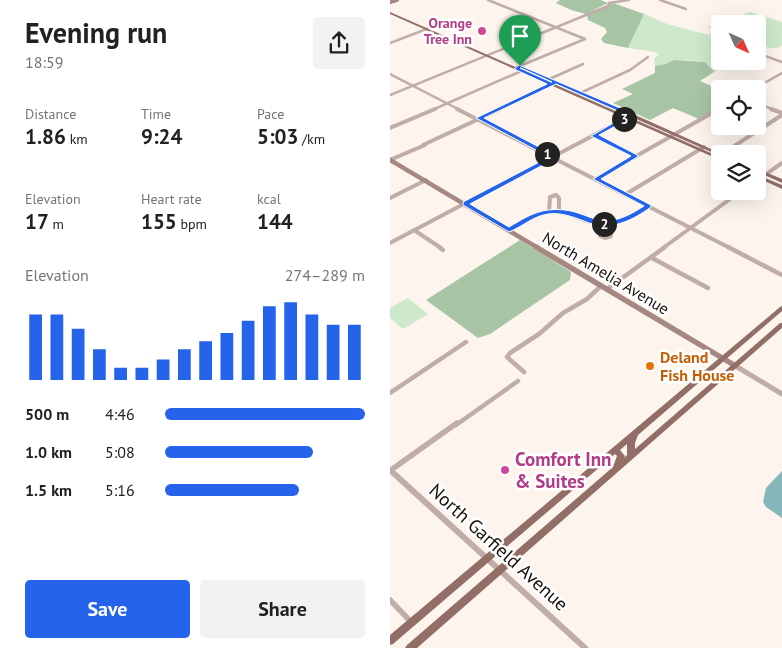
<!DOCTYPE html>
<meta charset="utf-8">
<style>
:root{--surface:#fff;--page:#f2f2f2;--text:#202124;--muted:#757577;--accent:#2563eb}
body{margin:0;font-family:"PT Sans",sans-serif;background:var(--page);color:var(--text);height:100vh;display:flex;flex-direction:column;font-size:19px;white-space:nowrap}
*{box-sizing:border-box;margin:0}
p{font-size:16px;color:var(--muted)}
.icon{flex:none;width:28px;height:28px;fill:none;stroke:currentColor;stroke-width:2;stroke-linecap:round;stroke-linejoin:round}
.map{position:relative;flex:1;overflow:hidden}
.side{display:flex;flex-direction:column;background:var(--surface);width:390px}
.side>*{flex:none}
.needle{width:32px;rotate:135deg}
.controls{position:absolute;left:321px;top:15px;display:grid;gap:10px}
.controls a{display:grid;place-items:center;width:55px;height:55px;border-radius:5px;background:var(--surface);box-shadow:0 5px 20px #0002;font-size:25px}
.pin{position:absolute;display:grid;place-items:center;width:42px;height:42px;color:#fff;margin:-51px -21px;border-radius:50% 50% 50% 0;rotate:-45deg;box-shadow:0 0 5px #0007}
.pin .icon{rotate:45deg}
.km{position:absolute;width:25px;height:25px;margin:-12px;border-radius:50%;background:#222;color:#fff;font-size:14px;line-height:25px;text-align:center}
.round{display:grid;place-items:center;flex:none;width:52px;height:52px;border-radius:5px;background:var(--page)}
.headline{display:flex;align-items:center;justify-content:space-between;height:85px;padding:0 25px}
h1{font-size:28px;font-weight:800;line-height:38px}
.figures{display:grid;grid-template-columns:repeat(3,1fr);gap:8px;height:85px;padding:5px 25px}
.figures div{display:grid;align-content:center}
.figures b{font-size:21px;font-weight:800}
.figures small{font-size:14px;font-weight:400}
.figures p{font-size:14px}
.chart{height:140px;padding:10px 25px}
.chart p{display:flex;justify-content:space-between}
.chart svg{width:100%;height:90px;margin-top:5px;stroke:var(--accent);stroke-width:6}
.cta{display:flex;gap:10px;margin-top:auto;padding:10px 25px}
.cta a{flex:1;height:58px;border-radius:5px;background:var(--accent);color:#fff;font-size:20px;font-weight:800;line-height:58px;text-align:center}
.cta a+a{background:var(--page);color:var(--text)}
ul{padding:0 25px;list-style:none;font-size:16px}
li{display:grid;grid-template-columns:80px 60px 1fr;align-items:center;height:38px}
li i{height:12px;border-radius:6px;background:var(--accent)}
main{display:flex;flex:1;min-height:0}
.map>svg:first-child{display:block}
.green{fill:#cde8cb}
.forest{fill:#a7c4a5}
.water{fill:#84b6ba}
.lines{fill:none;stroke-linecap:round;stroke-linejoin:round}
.minor-far3{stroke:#c0aca8;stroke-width:2.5}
.minor-far2{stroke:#c0aca8;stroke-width:4}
.minor-far1{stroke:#c0aca8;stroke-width:4.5}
.minor{stroke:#c0aca8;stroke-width:5.5}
.tertiary-far2{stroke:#c0aca8;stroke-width:4}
.tertiary-far1{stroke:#c0aca8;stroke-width:5}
.tertiary{stroke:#c0aca8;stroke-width:6}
.secondary-far2{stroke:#a58882;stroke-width:4}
.secondary-far1{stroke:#a58882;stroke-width:4.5}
.secondary{stroke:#a58882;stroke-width:5.5}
.primary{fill:#916f67;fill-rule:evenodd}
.route{fill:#2563eb;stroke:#fff;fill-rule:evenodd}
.hotel-dot{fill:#d1479c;stroke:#fff;stroke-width:2}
.food-dot{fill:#e8710a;stroke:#fff;stroke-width:2}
.labels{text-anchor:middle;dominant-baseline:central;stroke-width:5;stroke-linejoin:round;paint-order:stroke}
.far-hotel-label{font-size:14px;font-weight:bold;fill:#b23c85;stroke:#fff;text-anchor:end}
.street-label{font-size:16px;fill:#18120c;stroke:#fff}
.food-label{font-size:16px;font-weight:bold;fill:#c56008;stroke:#fff;text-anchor:start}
.near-hotel-label{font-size:19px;font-weight:bold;fill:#b23c85;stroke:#fff;text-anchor:start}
.near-street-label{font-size:19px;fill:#18120c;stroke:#fff}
</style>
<main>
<section class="side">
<div class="headline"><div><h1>Evening run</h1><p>18:59</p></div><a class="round"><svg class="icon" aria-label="share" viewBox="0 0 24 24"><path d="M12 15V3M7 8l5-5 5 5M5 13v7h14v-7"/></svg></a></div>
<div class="figures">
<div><p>Distance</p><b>1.86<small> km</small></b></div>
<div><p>Time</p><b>9:24</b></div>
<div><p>Pace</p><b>5:03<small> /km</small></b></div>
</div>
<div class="figures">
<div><p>Elevation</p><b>17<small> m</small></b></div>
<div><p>Heart rate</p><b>155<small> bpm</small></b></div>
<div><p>kcal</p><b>144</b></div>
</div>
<div class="chart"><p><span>Elevation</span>274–289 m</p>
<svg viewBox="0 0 160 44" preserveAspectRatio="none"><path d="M5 44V12M15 44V12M25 44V19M35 44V29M45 44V38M55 44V38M65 44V34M75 44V29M85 44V25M95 44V21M105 44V15M115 44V8M125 44V6M135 44V12M145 44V17M155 44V17"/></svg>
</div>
<ul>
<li><b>500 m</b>4:46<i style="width:100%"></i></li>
<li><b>1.0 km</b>5:08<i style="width:74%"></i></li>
<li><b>1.5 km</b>5:16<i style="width:67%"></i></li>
</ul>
<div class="cta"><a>Save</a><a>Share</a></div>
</section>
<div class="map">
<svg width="392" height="648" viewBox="0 0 392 648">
<rect width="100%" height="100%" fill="#fcf4ed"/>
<!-- green -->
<g class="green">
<path d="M360,12L392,22V45C385,51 376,47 368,44V24H330V61H344L324,72L311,61L284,60L276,65L265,66L264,59L269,54L265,52L238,48L254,14L277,24L319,35L325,31L317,27L339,21Z"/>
<polygon points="18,298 38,314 13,329 0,318 0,308"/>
</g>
<!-- forest -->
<g class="forest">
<polygon points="170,0 211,0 218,3 196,14 181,10 166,3"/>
<polygon points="223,3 254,14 238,48 214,43 211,39 217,32 215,28 198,20 197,15"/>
<polygon points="284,60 315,62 324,72 310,81 330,90 330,107 309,119 283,108 260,120 223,103 243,94 232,89 265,73 265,66 276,64"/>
<polygon points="130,240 181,272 180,280 100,334 88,338 36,300"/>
</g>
<!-- water -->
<polygon class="water" points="392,471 392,518 376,507 373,502 376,488"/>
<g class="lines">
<!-- minor-far3 -->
<g class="minor-far3">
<polyline points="98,0 195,39 125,68"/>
<polyline points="270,0 296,9"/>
<polyline points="0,43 42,27"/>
<polyline points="370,54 392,62"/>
<polyline points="0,74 70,110"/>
<polyline points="155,81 193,64"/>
<polyline points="364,89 392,73"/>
<polyline points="0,95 218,6 219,3 239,0"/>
<polyline points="186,95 240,70 258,57"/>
<polyline points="368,103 384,110"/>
<polyline points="42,110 136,69"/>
<polyline points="107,110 166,82"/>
<polyline points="327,110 330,108"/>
</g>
<!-- minor-far2 -->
<g class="minor-far2">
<polyline points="67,109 340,248"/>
<polyline points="381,109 392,113"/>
<polyline points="0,128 45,109"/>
<polyline points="204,135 246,156"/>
<polyline points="33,145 110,109"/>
<polyline points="332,154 392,115"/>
<polyline points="0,160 35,145"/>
<polyline points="206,179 329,109"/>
<polyline points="368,180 392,163"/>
<polyline points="236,194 314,147"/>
<polyline points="0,198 36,180"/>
<polyline points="159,212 160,197 166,195 169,198 169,212"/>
<polyline points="210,223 210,236 215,238 221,236 220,224"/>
<polyline points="24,230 51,248"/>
<path d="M119,230C131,223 143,214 157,212C170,210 182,215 194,220C219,229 239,219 259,206"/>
<polyline points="273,248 351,191"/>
</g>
<!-- minor-far1 -->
<g class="minor-far1">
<polyline points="49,247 53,250"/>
<polyline points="338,247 392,275"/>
<polyline points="262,258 318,288"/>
<polyline points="217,289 275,247"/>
<polyline points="134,372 117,357 120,353 149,334 173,313 197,299 211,286"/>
<polyline points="0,393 76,342"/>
<polyline points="66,425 128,381"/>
</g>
<!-- minor -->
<g class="minor">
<polyline points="1,470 67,423"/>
<polyline points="0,600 22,623"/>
</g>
<!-- tertiary-far2 -->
<polyline class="tertiary-far2" points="0,243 242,115"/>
<!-- tertiary-far1 -->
<polyline class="tertiary-far1" points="344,365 392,394"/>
<!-- tertiary -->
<polyline class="tertiary" points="0,470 195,648"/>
<!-- secondary-far2 -->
<polyline class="secondary-far2" points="0,2 7,0"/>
<!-- secondary-far1 -->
<polyline class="secondary-far1" points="0,160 148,248"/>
<!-- secondary -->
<polyline class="secondary" points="146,247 344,365"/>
<!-- primary -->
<g class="primary">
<polygon points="0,12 330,157 330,160 0,14"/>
<polygon points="228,109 232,109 332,154 330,154 330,155 328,155 228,111"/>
<polygon points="368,169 392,179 392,183 368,172"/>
<polygon points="368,175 392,185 392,189 368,178"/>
<path d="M392,306V311L248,435L245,443V449L390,323H392V328L27,648H15L17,645L223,467L227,456L225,454L3,644L0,645V635L390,307ZM237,444V455L234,458L235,456L230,450Z"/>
</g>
</g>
<!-- route -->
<path class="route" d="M129,65L244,114V116L209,135L249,156L211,179L261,205V207C243,220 222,231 199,223C186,218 172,212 158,214C143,216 132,227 119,232L73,205V202L159,157L86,118L157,84L124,69ZM130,68H131L162,82H161ZM166,84L237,115L201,136L241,156L203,179L254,206C204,239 202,205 158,210C143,212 131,220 119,227L80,204L166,158V156L94,118Z"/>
<!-- markers -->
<g class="hotel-dot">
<circle cx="92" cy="31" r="5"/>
<circle cx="115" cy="470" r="5"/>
</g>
<circle class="food-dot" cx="260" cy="366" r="5"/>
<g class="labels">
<!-- far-hotel labels -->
<g class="far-hotel-label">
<text x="82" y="23">Orange<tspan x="82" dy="16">Tree Inn</tspan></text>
</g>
<!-- street labels -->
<g class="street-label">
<text transform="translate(216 273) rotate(31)">North Amelia Avenue</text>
</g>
<!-- food labels -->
<g class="food-label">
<text x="270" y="357">Deland<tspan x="270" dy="18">Fish House</tspan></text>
</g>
<!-- near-hotel labels -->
<g class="near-hotel-label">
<text x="125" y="459">Comfort Inn<tspan x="125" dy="22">&amp; Suites</tspan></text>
</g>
<!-- near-street labels -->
<g class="near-street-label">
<text transform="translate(109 547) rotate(42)">North Garfield Avenue</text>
</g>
</g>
</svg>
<div class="controls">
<a><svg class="needle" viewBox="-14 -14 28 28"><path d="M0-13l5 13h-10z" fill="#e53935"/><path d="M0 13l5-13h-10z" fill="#757577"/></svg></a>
<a><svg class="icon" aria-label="locate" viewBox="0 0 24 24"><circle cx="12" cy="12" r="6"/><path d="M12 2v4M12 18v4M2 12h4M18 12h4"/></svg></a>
<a><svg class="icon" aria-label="layers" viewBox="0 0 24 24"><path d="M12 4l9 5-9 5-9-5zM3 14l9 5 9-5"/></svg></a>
</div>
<div class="pin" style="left:130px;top:66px;background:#1e9e55"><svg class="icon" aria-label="arrive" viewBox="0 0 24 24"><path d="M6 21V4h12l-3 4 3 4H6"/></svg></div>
<b class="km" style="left:157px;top:154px">1</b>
<b class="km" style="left:214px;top:224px">2</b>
<b class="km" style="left:234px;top:119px">3</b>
</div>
</main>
